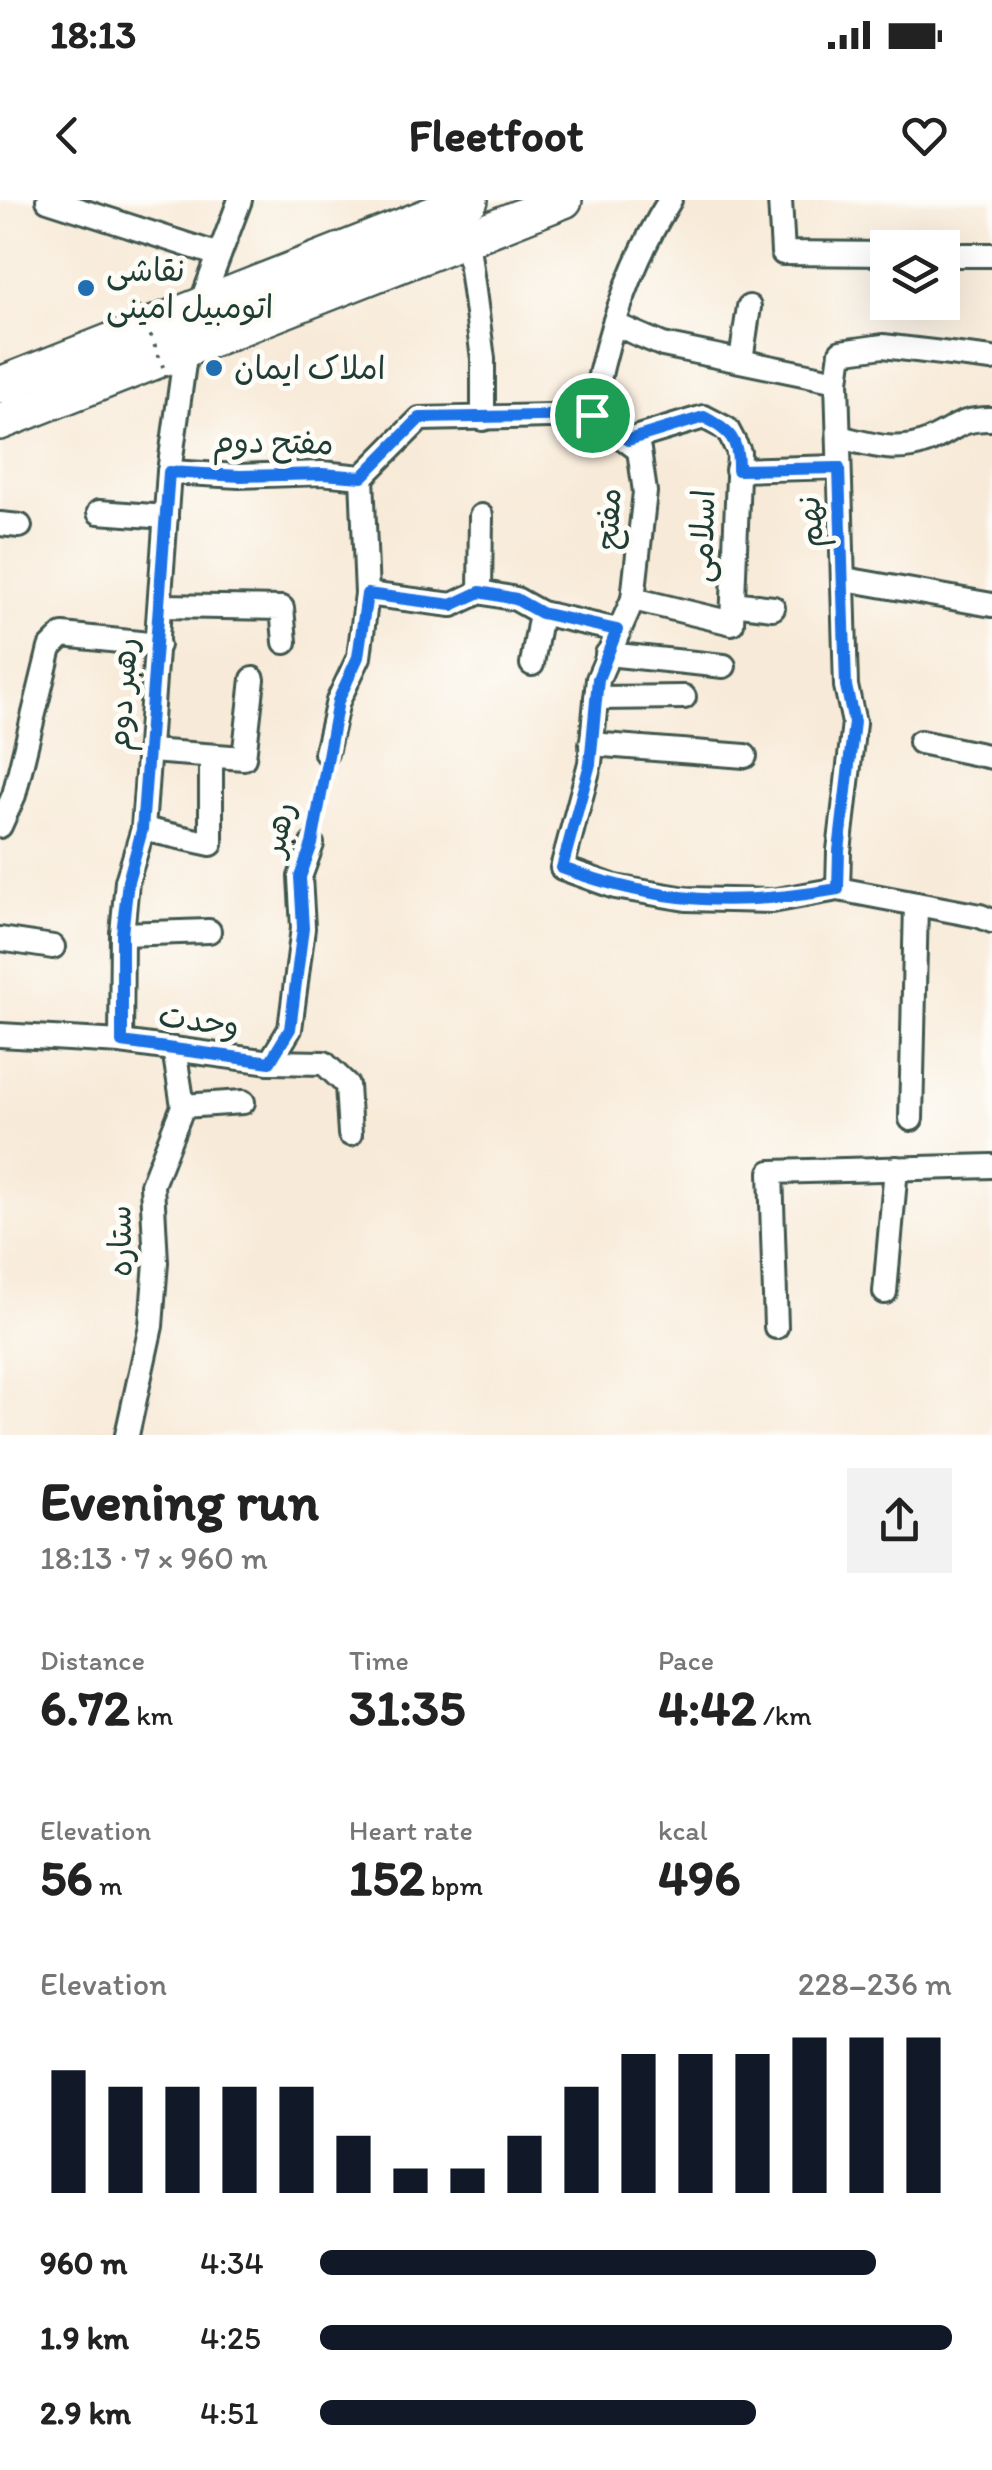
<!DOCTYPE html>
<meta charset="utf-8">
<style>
:root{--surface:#fff;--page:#f2f2f2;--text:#222;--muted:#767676;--accent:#111827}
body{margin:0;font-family:Itim,"Playpen Sans Arabic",sans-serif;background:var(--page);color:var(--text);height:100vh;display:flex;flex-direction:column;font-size:38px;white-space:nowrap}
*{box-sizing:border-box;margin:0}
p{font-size:32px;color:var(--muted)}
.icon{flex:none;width:55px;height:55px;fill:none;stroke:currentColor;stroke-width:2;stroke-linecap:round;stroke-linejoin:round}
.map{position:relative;height:1235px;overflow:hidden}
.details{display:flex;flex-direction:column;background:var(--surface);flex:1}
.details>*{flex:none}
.buttons{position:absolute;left:870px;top:30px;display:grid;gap:20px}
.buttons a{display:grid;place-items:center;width:90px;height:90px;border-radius:0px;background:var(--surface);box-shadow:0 10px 40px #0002;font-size:50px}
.pin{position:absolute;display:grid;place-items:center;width:85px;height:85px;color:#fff;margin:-42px;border:5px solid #fff;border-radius:50%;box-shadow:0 2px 10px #0007}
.round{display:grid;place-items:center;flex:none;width:105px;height:105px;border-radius:0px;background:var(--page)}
.overview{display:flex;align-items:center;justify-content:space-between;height:170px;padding:0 40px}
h1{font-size:55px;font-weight:700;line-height:75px}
.metrics{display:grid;grid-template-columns:repeat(3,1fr);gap:15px;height:170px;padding:10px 40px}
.metrics div{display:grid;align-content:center}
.metrics b{font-size:50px;font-weight:700}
.metrics small{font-size:28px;font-weight:400}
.metrics p{font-size:28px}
.chart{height:280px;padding:20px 40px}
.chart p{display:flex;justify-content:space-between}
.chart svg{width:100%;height:180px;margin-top:10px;stroke:var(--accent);stroke-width:6}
ul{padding:0 40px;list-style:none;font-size:32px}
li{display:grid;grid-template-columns:160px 120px 1fr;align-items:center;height:75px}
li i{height:25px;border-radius:12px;background:var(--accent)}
.status{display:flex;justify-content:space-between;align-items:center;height:70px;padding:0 50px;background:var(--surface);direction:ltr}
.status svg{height:28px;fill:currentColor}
header{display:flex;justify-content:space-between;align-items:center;height:130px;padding:0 40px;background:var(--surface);font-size:45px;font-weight:700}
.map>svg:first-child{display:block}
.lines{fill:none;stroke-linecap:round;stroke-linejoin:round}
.street-casing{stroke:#40574d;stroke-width:28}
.primary-casing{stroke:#40574d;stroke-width:40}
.path{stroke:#40574d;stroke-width:4;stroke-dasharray:2.5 8;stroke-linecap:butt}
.street{stroke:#fff;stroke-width:22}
.primary{stroke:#fff;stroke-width:35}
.path-bridge{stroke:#40574d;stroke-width:4;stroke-dasharray:2.5 8;stroke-linecap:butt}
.route-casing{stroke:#fff;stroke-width:20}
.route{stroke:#1a73e8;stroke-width:12}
.poi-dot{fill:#1f6fb2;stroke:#fdfcf7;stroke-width:4}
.labels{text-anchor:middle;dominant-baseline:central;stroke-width:10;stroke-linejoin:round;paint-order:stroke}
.poi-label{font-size:32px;fill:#1f3d34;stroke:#fdfcf7;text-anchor:start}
.street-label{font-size:32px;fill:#1f3d34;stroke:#fdfcf7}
</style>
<div class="status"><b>18:13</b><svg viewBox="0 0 49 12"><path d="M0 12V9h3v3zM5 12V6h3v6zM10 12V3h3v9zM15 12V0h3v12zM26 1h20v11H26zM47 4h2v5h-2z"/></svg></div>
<header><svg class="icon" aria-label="back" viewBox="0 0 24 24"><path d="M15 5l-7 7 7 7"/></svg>Fleetfoot<svg class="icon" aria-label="heart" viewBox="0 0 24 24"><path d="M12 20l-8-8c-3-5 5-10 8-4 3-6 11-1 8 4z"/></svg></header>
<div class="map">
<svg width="992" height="1235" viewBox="0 0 992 1235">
<rect width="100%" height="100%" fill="#fdfcf7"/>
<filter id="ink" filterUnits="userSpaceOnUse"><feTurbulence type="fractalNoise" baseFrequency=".01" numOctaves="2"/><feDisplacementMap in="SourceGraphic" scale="20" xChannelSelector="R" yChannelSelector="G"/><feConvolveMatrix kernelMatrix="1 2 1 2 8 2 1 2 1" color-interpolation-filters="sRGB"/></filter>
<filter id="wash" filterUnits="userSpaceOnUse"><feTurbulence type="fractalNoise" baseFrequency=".0048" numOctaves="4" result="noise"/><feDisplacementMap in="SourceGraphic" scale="40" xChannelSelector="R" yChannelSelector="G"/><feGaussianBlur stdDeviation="2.25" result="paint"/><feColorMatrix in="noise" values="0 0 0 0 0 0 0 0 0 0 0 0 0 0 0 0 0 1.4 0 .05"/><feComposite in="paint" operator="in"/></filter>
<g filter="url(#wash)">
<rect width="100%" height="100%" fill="#f8ead8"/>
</g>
<g filter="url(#ink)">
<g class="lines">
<!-- street casing -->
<g class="street-casing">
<g id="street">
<polyline points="48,0 219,55"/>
<path d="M670,0C629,65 605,140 592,215L639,250L645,292L633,399L598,479L590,563L562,668L615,687L686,699L772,701L838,689L980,716L992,721"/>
<polyline points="780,0 783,53 888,54"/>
<polyline points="467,38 483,159 483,219"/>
<polyline points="942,55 992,55"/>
<polyline points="200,106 240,0"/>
<polyline points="614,124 663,145 837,181 846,486 854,523 839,651 838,689"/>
<polyline points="741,160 749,107"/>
<polyline points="837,181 841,152 883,146 992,159"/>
<path d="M839,237C869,244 895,254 926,242C954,231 958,218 992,219"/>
<polyline points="628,240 704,217 727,229 739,252 732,423 633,399"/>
<polyline points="737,270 839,267"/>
<polyline points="169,272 239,276 322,273 362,277 420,219 592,215"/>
<polyline points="99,312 166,317"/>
<polyline points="0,324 20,326"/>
<polyline points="845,379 992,405"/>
<polyline points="480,392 481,316"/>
<polyline points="367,394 452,405 480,392 516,399 541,413 617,430"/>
<polyline points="733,403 773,408"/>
<polyline points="161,406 282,408 285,442"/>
<polyline points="607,454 724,466"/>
<polyline points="532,464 541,413"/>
<polyline points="596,498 684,497"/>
<polyline points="920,542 992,557"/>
<polyline points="591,544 745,556"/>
<polyline points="150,551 244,558 253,479"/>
<polyline points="326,553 338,501 359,457 367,394 362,277"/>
<polyline points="0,626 14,595 50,448 63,435 158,445"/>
<polyline points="143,629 211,644 211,556"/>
<polyline points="312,644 300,677 303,728 290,829 270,862 324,863 347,885 350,934"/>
<polyline points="122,734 209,731"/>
<polyline points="0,739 53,747"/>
<polyline points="0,835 121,842 270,862"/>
<polyline points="121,842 122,734 127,681 143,629 169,272 186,149"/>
<polyline points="183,906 243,902"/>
<polyline points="911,919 916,704"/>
<polyline points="885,1092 896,968"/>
<polyline points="776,1127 771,972 992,966"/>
<polyline points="127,1235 151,1126 156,1062 152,985 183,906 174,849"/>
</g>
</g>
<!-- primary casing -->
<g class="primary-casing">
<g id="primary">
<polyline points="0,185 470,0"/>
<polyline points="0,222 564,0"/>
</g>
</g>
<!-- path -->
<polyline class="path" points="315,624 322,574"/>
<!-- street -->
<use href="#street" class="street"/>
<!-- primary -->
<use href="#primary" class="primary"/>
<!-- path-bridge -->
<polyline class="path-bridge" points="139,106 167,177"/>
</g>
</g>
<g class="lines" filter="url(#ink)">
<!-- route casing -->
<g class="route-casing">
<path id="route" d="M592,215L628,240L704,217C730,231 739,239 738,270L839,268L846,486L854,522L839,651L838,689C735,707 661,704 562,668L590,564L598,479L617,430L541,413L516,399L480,392L452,405L367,394L358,457L338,501L312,644L300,677L303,728L290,829L270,862L122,842V734L128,681L142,630L169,272L240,276L322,274L362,277L420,218Z"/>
</g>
<!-- route -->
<use href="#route" class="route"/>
</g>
<!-- markers -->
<g class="poi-dot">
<circle cx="86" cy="88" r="10"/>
<circle cx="214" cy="168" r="10"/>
</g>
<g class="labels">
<!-- poi labels -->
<g class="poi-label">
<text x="106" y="70">نقاشی<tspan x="106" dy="37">اتومبیل امینی</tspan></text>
<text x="234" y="168">املاک ایمان</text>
</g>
<!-- street labels -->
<g class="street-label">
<text transform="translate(273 242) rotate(1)">مفتح دوم</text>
<text transform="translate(608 319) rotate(-88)">مفتح</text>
<text transform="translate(810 322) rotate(-94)">نهم</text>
<text transform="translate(702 336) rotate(-88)">اسلامی</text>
<text transform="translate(122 494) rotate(-86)">رهبر دوم</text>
<text transform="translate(278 629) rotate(-78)">رهبر</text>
<text transform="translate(199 820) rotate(8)">وحدت</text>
<text transform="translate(120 1041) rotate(-91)">ستاره</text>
</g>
</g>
</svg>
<div class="buttons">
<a><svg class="icon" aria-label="layers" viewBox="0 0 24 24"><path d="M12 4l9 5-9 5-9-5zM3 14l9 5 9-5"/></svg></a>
</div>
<div class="pin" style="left:592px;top:215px;background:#1e9e55"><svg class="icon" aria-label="arrive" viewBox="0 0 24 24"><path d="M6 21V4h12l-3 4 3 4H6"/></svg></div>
</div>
<section class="details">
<div class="overview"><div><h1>Evening run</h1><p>18:13 · 7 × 960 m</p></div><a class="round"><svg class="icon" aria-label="share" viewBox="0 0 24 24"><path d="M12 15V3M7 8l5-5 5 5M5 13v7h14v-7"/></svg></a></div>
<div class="metrics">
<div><p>Distance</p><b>6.72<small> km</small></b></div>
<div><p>Time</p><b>31:35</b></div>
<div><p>Pace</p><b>4:42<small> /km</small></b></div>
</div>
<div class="metrics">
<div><p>Elevation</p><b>56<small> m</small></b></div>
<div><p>Heart rate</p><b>152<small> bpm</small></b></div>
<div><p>kcal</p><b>496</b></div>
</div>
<div class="chart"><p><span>Elevation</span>228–236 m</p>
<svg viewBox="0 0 160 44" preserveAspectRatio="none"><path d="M5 44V14M15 44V18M25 44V18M35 44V18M45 44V18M55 44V30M65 44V38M75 44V38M85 44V30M95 44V18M105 44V10M115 44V10M125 44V10M135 44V6M145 44V6M155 44V6"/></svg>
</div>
<ul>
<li><b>960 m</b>4:34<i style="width:88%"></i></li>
<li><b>1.9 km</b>4:25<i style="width:100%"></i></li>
<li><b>2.9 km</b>4:51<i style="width:69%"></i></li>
</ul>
</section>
